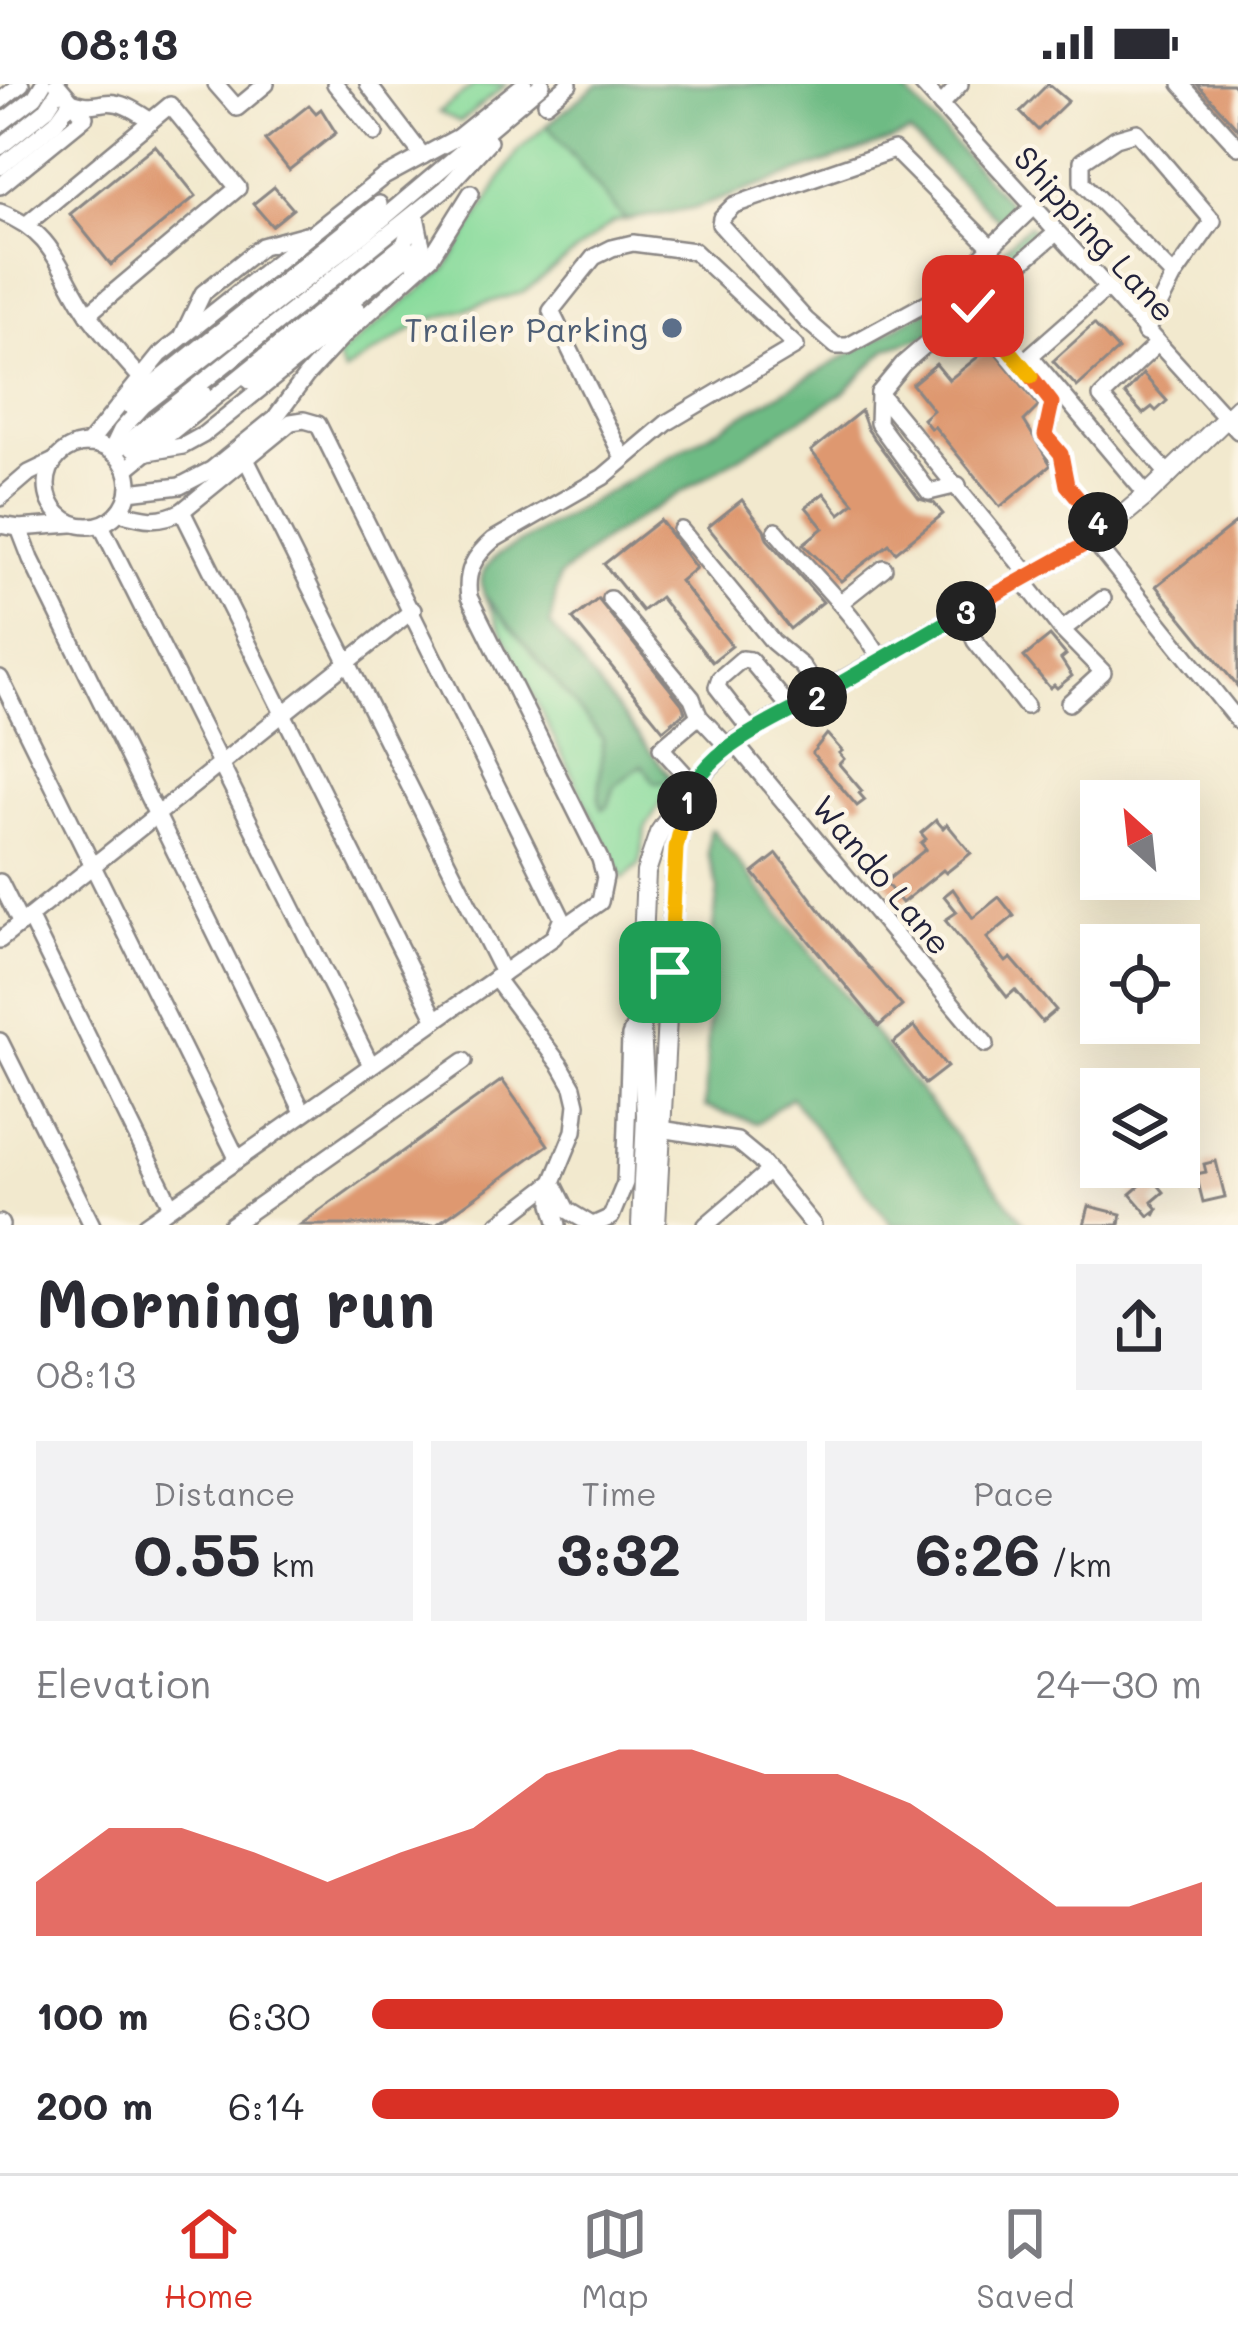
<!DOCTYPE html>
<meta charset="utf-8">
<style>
:root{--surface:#fff;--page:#f2f2f3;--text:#2b2b33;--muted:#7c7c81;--line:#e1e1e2;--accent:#d93025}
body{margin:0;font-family:Mali,sans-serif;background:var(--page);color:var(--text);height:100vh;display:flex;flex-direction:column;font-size:45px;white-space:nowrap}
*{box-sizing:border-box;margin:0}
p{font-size:39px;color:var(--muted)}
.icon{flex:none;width:66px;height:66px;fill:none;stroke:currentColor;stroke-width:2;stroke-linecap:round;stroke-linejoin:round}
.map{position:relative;height:1141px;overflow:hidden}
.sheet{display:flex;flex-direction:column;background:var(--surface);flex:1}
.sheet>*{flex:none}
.needle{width:78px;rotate:333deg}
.buttons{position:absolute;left:1080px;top:696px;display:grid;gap:24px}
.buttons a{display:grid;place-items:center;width:120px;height:120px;border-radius:0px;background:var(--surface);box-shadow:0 12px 48px #0002;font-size:60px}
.pin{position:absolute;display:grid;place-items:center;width:102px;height:102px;color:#fff;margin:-51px;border-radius:24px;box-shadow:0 6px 18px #0006}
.km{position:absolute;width:60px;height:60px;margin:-30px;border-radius:50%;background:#222;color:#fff;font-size:33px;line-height:60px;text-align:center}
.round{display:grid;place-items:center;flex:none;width:126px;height:126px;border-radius:0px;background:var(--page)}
.overview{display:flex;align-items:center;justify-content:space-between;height:204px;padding:0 36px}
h1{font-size:66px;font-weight:700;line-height:90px}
.figures{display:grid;grid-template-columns:repeat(3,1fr);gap:18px;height:204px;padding:12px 36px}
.figures div{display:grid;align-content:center;border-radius:0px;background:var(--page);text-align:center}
.figures b{font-size:60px;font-weight:700}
.figures small{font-size:33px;font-weight:400}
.figures p{font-size:33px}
.chart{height:336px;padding:24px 36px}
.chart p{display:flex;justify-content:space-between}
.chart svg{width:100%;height:216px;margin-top:12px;fill:var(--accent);opacity:.7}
ul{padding:0 36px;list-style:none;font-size:39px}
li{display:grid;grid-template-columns:192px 144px 1fr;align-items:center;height:90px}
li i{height:30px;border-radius:15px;background:var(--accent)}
.status{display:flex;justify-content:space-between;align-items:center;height:84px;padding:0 60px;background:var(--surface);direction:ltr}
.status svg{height:33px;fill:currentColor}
.tabs{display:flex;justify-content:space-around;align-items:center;height:168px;border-top:3px solid var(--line);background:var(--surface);font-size:33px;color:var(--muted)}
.tabs a{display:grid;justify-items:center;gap:6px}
.tabs .active{color:var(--accent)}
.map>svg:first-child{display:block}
.green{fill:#89db9c;stroke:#567e6c;stroke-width:3}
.forest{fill:#6ebb84;stroke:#486e60;stroke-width:3}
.building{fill:#de986f}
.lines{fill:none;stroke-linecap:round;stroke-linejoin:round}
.minor-casing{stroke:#8a8684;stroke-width:20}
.major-casing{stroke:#8a8684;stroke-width:22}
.path{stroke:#8a8684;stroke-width:3;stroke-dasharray:9 9;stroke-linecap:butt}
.minor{stroke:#fff;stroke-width:15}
.major{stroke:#fff;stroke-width:18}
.split-1-casing{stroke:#fff;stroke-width:24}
.split-2-casing{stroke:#fff;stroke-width:24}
.split-3-casing{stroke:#fff;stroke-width:24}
.split-4-casing{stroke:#fff;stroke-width:24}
.split-5-casing{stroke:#fff;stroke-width:24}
.split-6-casing{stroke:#fff;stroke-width:24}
.split-1{stroke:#f5b400;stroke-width:15}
.split-2{stroke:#22a559;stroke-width:15}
.split-3{stroke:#22a559;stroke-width:15}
.split-4{stroke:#f0652b;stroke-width:15}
.split-5{stroke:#f0652b;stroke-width:15}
.split-6{stroke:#f5b400;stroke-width:15}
.service-dot{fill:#5c6f8a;stroke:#fcf5e5;stroke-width:4.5}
.labels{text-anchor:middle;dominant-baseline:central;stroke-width:9;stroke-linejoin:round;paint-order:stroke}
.street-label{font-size:33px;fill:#22223b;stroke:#fcf5e5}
.service-label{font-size:33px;fill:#4e5e75;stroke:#fcf5e5;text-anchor:end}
</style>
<div class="status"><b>08:13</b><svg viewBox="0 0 49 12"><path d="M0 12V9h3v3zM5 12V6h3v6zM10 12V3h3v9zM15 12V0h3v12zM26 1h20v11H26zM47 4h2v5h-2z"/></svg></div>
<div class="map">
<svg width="1238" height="1141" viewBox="0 0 1238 1141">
<rect width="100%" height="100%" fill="#fcf5e5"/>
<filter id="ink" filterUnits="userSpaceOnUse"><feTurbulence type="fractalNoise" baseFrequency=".00833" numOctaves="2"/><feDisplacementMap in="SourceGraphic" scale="24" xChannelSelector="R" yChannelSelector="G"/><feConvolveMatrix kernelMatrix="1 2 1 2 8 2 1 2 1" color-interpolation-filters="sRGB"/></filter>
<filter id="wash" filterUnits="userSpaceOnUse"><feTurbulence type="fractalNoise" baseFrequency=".004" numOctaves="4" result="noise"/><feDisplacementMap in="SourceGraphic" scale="48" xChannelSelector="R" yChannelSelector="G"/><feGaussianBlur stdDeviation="2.7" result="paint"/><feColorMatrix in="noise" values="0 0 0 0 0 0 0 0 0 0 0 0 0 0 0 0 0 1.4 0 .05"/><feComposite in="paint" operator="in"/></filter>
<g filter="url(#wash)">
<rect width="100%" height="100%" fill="#f2e9ce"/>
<!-- green -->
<g class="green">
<polygon points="475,0 507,0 460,38 439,28"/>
<polygon points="547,41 625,136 613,138 524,208 423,238 344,288 337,273 446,185 518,67"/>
<polygon points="484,511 603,655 599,714 608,722 615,701 642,681 666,698 670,692 675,697 646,742 640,780 623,795"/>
</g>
<!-- forest -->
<g class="forest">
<polygon points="598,0 899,0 1014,125 1000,138 910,49 693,125 625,136 547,41"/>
<path d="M1029,141L1041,155L931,251L888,264L843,309L603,456L559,493L550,540L670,692L666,698L655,699L642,681L615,701L608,722L602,725L599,714L603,655L484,511C478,492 483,484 498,471L954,210Z"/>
<polygon points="710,746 713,746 1026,1141 892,1141 791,1013 757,1039 705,1023 712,851 718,805 708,770"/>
</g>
<g id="blocks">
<!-- building -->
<g class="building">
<polygon points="1048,0 1068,17 1038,46 1020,28"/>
<polygon points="1197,0 1232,0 1238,6 1238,45"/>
<polygon points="309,21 316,29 321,25 336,49 289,86 265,56"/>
<polygon points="155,61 196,112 111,181 70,130"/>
<polygon points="274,103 293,125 272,142 253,120"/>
<polygon points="1094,240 1118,266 1077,303 1053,277"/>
<polygon points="986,257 1039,322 1024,337 1051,381 1000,423 934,342 931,345 923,335 933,326 912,300 936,280 949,296 989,264"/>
<polygon points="1143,290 1167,317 1156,327 1152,323 1143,330 1125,310"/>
<polygon points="861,327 868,346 919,415 934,419 943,430 896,468 889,460 841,497 803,460 823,444 806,423 824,409 840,430 854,419 811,367"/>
<polygon points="742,416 764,445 767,455 823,518 790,545 708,443"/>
<polygon points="660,436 696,484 680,497 732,562 712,578 660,513 642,527 604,480"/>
<polygon points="1238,437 1238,603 1156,502"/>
<polygon points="598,515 682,620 685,628 663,646 573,535"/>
<polygon points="1050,552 1066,571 1061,575 1072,592 1057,604 1054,601 1050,604 1024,573"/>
<polygon points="827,650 842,667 839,669 844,675 839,680 862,707 859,709 865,716 857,722 812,669"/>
<polygon points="936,736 943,744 947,740 971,769 946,789 943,786 902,819 885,798 926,765 921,759 926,755 921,749"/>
<polygon points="777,770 823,830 902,922 879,942 753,789"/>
<polygon points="953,805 973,834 999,813 1014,832 987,854 1006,878 1011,874 1056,926 1042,938 1015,906 1007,913 945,836 957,828 944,812"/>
<polygon points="914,942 947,983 925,1000 893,959"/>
<polygon points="502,996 548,1061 436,1141 300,1141"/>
<polygon points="1216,1077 1225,1113 1203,1118 1196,1090 1206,1088 1204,1080"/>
<polygon points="1151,1092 1164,1108 1152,1118 1158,1125 1149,1132 1130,1110"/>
<polygon points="1089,1122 1121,1130 1119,1141 1084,1141"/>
</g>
</g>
</g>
<g filter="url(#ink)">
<use href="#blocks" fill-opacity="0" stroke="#8a8684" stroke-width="3"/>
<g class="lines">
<!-- minor casing -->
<g class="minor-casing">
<g id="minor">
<polyline points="216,0 237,24 266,0"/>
<polyline points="335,0 375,49"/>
<polyline points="368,0 423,72"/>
<polyline points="922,0 1238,347"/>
<polyline points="1181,0 1238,63"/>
<polyline points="0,17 21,0"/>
<path d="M74,18C88,22 90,21 104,19C121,16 137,28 151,37"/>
<polyline points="546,19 569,0"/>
<polyline points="941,21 960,0"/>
<polyline points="0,40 35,13 43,0"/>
<polyline points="0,63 46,26 60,4"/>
<polyline points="0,83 56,38 71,17"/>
<polyline points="0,102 85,33 57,0"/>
<path d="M0,128C59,151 58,189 91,234C106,254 123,274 140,293"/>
<polyline points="28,139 170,21 238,104 88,230"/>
<polyline points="992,164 894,66 734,121 721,134 720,140 806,236 836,262 848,262 943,210 1033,123"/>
<polyline points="414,180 424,172 416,132"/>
<polyline points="1106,205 1030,272 1147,411"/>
<polyline points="973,222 1052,319 1045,351 1061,370 1067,401 1105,447"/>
<polyline points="1145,249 1174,192 1213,137 1137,48 1116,54 1082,77 1082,98 1174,192"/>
<polyline points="183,251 203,209 262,162 306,150"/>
<polyline points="1156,261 1101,313 1169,391"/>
<polyline points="250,297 422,161"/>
<polyline points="879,309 1029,491"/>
<polyline points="128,321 379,120"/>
<circle cx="88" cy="401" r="41"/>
<polyline points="88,360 160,271 382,94 458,53 524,0"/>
<polyline points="133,365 203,309"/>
<polyline points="111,367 121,346 144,321 367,148 542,0"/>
<polyline points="148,368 183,362 203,351 358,226"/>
<polyline points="114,369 446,104 489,57"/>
<polyline points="246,375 503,889"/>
<polyline points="126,385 404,160 414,132"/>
<polyline points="958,401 929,408 878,339 879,309 903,280 1056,149"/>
<polyline points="129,408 180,402 211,386 275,334 306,292 342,253 431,173 471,109"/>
<polyline points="0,414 29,389 54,377"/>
<polyline points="182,427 436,936"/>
<path d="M119,428C144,435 159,439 182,427L291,338L304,336L318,340L562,834L554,853L145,1141"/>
<polyline points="0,441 19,444 72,440"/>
<polyline points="101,441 371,981"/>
<polyline points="19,444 31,475 303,1028"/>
<polyline points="681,446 773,558 802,582 821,611"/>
<path d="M776,447C811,491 853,526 881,576"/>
<polyline points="1093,456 1238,637"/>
<polyline points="1022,495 1062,546 1103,515"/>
<polyline points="610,515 692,614 699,632"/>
<polyline points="841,518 884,484"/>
<polyline points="963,529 975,557 1026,622"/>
<polyline points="1062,546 1103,588 1069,619"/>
<polyline points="0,594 237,1074"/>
<polyline points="752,648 717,603 720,594 742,575 750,576 793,627"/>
<polyline points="734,658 986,960"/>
<polyline points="693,699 661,664 699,632 729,664"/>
<polyline points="0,798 21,840"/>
<polyline points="29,833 171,1122"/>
<path d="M560,846L600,818L605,793L600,775L469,513C465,488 474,472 493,456L603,393L668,338L796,262L694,167L633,159L612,164L594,173L551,227L623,374"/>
<polyline points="0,856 413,526"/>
<polyline points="495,894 561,982 573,1003 577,1020 574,1047 553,1098 497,1141"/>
<polyline points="0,957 92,1141"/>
<polyline points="661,1045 737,1057 760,1076 813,1141"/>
<polyline points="0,1139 1,1141"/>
<polyline points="231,1141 464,977"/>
<polyline points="558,1141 552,1120 553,1098 567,1126 592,1141"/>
<polyline points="593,1141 611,1133 625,1099 630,952 639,931"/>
<polyline points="706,1141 769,1087"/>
</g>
</g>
<!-- major casing -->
<g class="major-casing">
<g id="major">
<polyline points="641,1141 646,1031 640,928 646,788 659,749 693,699 734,658 1093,456 1147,411 1238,323"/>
<polyline points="656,1141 676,764 688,715"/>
</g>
</g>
<!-- path -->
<g class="path">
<polyline points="1154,1132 1158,1124 1156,1116"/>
<polyline points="1120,1141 1122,1129"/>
</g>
<!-- minor -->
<use href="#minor" class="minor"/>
<!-- major -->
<use href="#major" class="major"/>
</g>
</g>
<g class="lines" filter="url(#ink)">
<!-- split-1 casing -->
<g class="split-1-casing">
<polyline id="split-1" points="670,888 676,764 687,717"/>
</g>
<!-- split-2 casing -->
<g class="split-2-casing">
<path id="split-2" d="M687,717C706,662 771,640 817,613"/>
</g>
<!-- split-3 casing -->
<g class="split-3-casing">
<polyline id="split-3" points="817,613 966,527"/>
</g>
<!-- split-4 casing -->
<g class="split-4-casing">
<polyline id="split-4" points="966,527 1093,456 1105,447 1098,438"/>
</g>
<!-- split-5 casing -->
<g class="split-5-casing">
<polyline id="split-5" points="1031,292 1052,319 1045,351 1061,370 1067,401 1098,438"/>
</g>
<!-- split-6 casing -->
<g class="split-6-casing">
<polyline id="split-6" points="973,222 1031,292"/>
</g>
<!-- split-1 -->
<use href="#split-1" class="split-1"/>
<!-- split-2 -->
<use href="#split-2" class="split-2"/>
<!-- split-3 -->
<use href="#split-3" class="split-3"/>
<!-- split-4 -->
<use href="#split-4" class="split-4"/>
<!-- split-5 -->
<use href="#split-5" class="split-5"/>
<!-- split-6 -->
<use href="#split-6" class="split-6"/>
</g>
<!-- markers -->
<circle class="service-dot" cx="672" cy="244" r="12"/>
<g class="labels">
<!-- street labels -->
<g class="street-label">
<text transform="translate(1096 149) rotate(48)">Shipping Lane</text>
<text transform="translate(883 790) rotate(50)">Wando Lane</text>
</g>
<!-- service labels -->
<g class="service-label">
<text x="648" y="244">Trailer Parking</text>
</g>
</g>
</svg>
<div class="buttons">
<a><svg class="needle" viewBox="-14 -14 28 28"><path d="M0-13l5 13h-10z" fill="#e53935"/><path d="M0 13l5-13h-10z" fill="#7c7c81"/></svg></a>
<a><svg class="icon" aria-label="locate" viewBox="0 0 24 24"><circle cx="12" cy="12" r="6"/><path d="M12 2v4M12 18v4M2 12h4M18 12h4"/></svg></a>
<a><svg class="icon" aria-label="layers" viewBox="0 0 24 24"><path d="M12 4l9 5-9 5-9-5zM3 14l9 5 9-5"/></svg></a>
</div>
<div class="pin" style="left:670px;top:888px;background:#1e9e55"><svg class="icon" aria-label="arrive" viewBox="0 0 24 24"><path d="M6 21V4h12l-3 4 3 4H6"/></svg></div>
<div class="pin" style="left:973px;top:222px;background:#d93025"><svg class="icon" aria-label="check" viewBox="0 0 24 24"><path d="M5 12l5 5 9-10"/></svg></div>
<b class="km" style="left:687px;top:717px">1</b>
<b class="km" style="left:817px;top:613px">2</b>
<b class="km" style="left:966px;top:527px">3</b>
<b class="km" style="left:1098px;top:438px">4</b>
</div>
<section class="sheet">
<div class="overview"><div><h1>Morning run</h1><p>08:13</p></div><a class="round"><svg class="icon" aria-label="share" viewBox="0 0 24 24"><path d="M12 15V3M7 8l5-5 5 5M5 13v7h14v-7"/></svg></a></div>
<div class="figures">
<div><p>Distance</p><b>0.55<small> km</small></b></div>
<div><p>Time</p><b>3:32</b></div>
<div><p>Pace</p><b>6:26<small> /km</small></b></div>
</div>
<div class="chart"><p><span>Elevation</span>24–30 m</p>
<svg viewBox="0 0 160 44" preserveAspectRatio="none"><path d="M0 44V33L10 22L20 22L30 27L40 33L50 27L60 22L70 11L80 6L90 6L100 11L110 11L120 17L130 27L140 38L150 38L160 33V44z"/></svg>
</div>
<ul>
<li><b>100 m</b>6:30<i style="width:76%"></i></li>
<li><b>200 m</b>6:14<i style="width:90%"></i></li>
</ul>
</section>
<nav class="tabs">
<a class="active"><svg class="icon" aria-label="home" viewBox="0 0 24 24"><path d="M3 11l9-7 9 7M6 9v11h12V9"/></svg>Home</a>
<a><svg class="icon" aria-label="map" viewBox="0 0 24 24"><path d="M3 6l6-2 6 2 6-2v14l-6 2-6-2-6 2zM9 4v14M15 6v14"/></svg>Map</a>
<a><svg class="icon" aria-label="saved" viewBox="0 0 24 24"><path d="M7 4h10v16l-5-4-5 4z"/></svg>Saved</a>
</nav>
